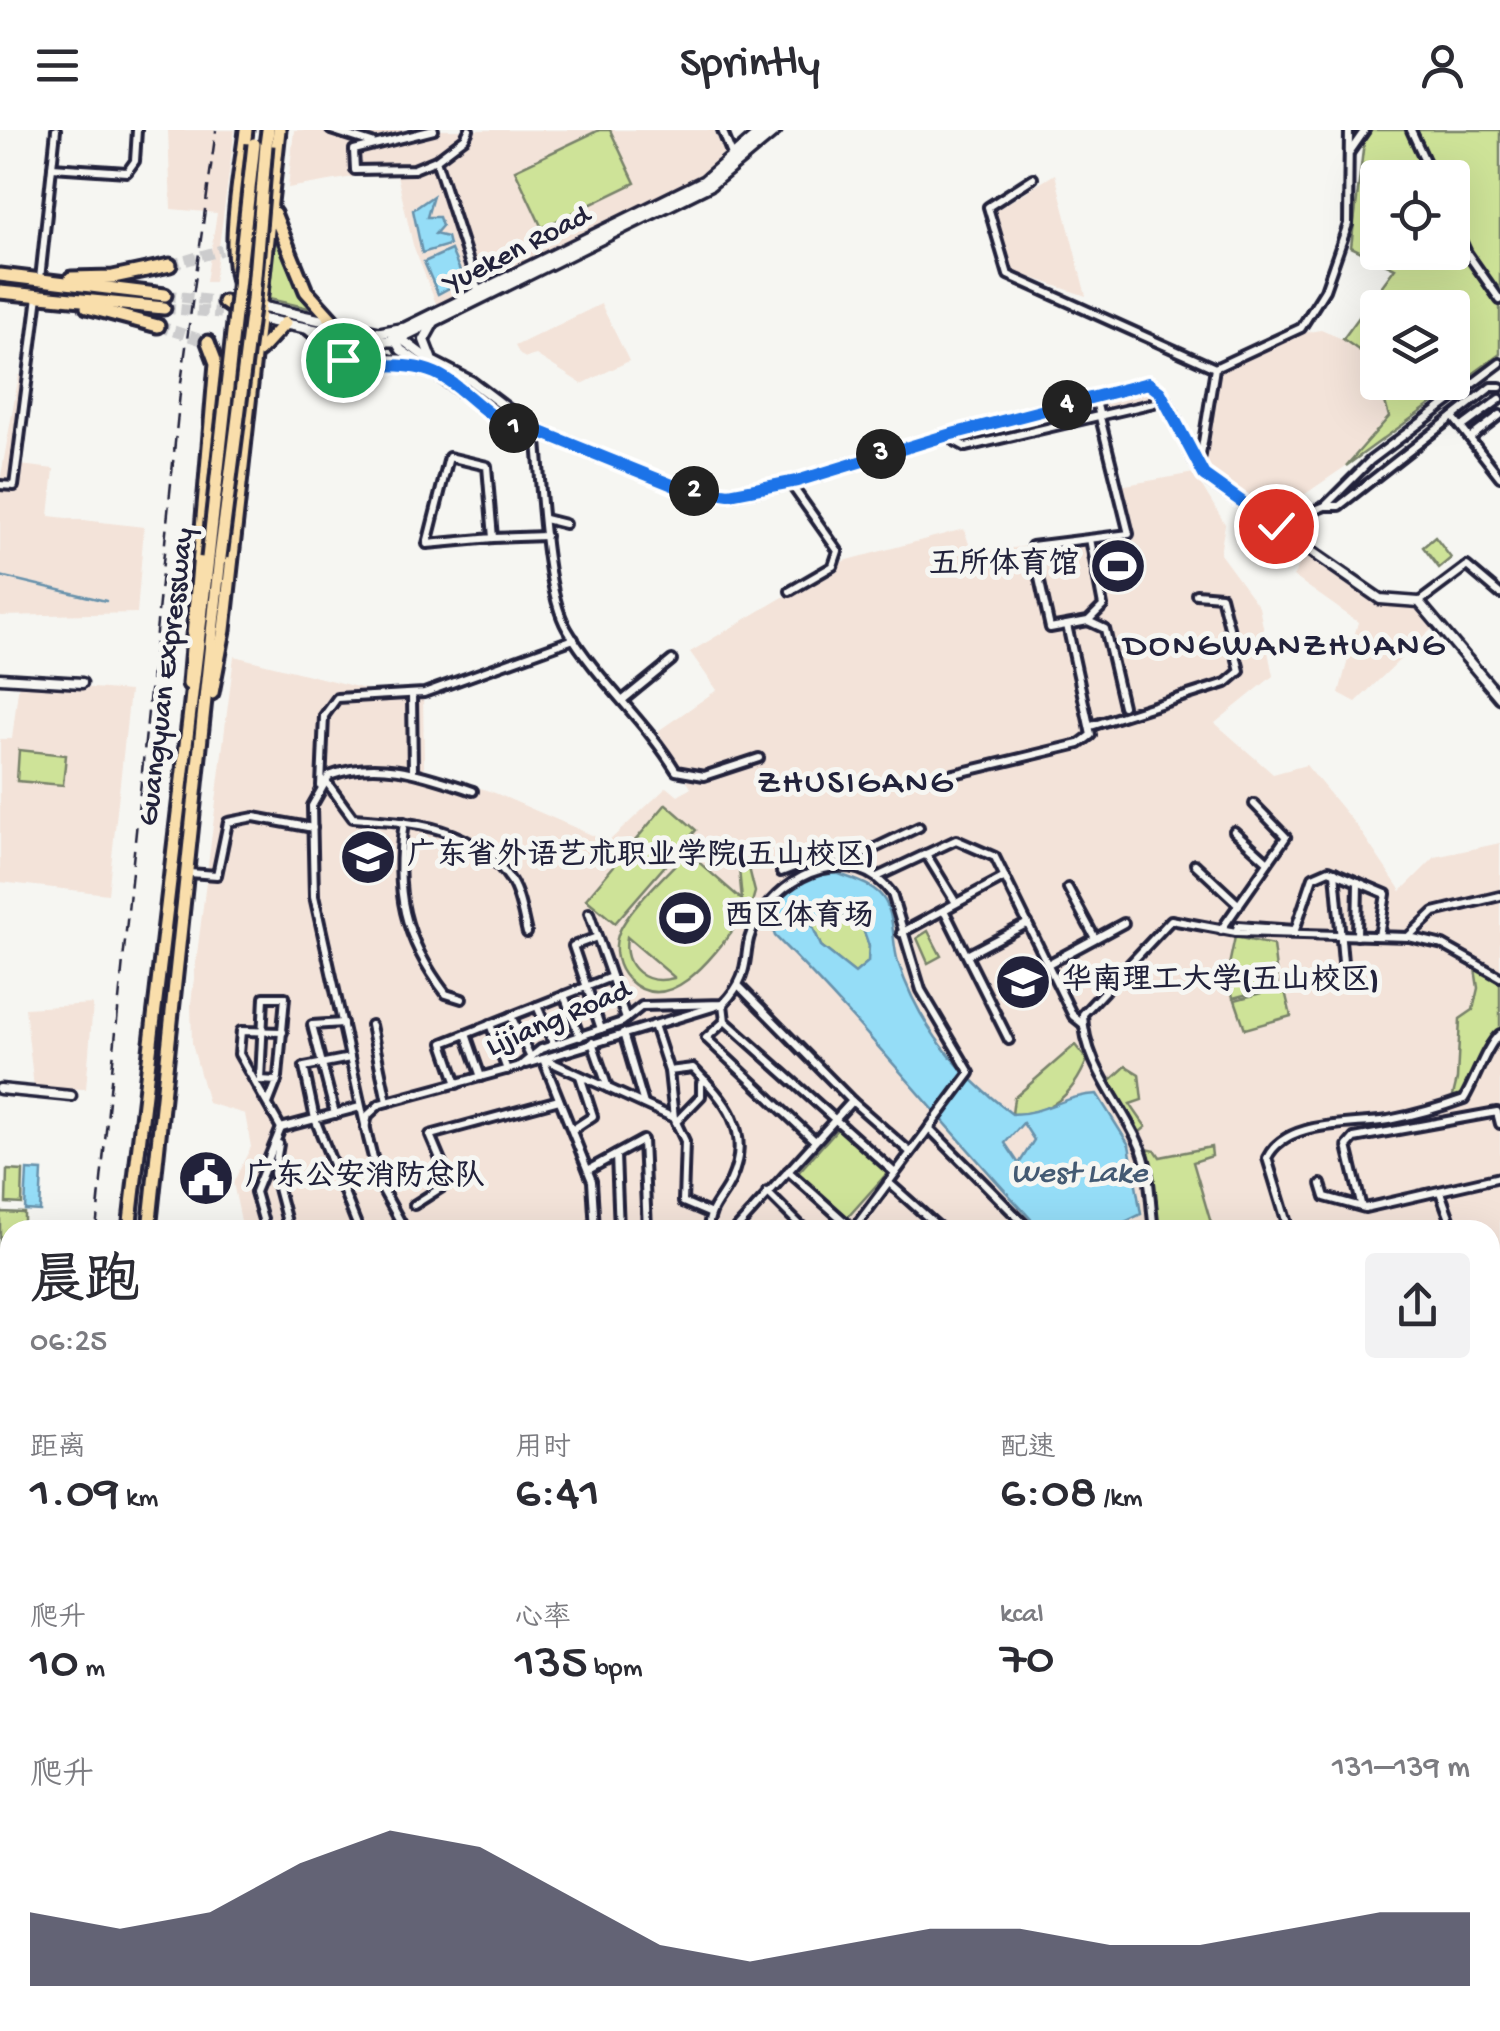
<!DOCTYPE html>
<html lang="zh">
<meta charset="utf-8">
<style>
:root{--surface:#fff;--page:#f2f2f3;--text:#2b2b33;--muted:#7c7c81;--accent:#22223b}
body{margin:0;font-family:"Gochi Hand","LXGW WenKai TC",sans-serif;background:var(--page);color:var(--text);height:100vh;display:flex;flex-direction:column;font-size:38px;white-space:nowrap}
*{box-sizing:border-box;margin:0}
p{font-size:32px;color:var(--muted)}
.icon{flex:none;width:55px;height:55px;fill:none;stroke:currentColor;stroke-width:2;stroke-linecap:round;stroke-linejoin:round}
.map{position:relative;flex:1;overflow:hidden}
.details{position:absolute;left:0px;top:1090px;width:1500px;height:812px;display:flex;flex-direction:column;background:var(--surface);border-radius:30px 30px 0 0;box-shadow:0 10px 40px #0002}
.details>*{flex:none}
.fabs{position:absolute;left:1360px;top:30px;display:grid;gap:20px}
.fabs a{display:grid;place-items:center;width:110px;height:110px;border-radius:10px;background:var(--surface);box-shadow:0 10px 40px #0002;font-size:50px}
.pin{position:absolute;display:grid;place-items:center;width:85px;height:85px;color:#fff;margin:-42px;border:5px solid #fff;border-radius:50%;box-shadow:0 2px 10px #0007}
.km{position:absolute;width:50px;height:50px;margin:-25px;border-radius:50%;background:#222;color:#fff;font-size:28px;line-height:50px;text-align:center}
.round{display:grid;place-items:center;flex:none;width:105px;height:105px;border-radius:10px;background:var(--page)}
.summary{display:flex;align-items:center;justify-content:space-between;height:170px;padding:0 30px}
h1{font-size:55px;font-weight:600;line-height:75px}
.stats{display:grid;grid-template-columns:repeat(3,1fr);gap:15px;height:170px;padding:10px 30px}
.stats div{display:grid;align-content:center}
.stats b{font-size:50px;font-weight:600}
.stats small{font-size:28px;font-weight:400}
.stats p{font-size:28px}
.chart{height:280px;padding:20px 30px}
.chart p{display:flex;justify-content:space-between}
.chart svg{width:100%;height:180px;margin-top:10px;fill:var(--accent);opacity:.7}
header{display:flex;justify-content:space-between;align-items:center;height:130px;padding:0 30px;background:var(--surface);font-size:45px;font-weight:600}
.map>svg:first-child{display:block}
.built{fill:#f3e3d9}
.green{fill:#cee398;stroke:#78826a;stroke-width:2.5;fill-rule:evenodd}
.water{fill:#95ddf7;stroke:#6792ac;stroke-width:2.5;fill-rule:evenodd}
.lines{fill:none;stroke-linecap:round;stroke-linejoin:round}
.stream{stroke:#6792ac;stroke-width:2.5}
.trunk-tunnel{stroke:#cccccd;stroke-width:11;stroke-dasharray:11 5.5;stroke-linecap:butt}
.minor-casing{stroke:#22223b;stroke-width:14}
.tertiary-casing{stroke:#22223b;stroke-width:15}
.secondary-casing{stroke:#22223b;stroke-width:16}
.trunk-casing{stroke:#22223b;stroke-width:19}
.minor{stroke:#f6f6f2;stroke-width:6}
.tertiary{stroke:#f6f6f2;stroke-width:8}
.secondary{stroke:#f6f6f2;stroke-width:9}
.trunk{stroke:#f9deab;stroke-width:11}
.rail{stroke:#22223b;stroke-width:2.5;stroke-dasharray:15 8;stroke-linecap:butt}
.trunk-bridge-casing{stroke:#22223b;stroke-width:19;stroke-linecap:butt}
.trunk-bridge{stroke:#f9deab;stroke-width:11}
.route-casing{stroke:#fff;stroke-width:20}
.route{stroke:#1a73e8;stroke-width:12}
.labels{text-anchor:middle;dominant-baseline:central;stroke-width:10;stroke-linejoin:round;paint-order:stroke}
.street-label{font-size:30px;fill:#22223b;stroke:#f6f6f2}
.poi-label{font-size:30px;font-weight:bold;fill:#22223b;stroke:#f6f6f2;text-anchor:start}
.water-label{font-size:32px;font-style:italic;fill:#445a73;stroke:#f6f6f2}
.quarter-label{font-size:35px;letter-spacing:2.5px;fill:#22223b;stroke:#f6f6f2}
</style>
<header><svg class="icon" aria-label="menu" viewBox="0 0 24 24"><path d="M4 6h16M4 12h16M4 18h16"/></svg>Sprintly<svg class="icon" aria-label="person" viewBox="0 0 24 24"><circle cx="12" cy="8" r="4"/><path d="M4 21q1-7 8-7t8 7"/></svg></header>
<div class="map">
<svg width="1500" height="1901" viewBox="0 0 1500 1901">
<rect width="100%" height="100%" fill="#f6f6f2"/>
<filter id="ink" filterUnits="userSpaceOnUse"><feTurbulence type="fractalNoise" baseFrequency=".01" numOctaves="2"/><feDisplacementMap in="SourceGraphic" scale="20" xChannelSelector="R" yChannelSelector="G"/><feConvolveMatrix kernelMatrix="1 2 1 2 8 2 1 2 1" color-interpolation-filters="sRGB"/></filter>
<g filter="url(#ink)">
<!-- built -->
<g class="built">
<polygon points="168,0 235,0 214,152 206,152 217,83 171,79"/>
<polygon points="294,0 714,0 726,28 704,47 437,176 413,115 397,45 359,46 288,58"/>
<polygon points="1055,44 1086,166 1012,141 993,82"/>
<polygon points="601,174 629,231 582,254 536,225 526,228 520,225 515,216"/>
<polygon points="1321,200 1352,213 1374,232 1389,287 1346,336 1292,373 1275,391 1222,360 1206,338 1217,241 1295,204"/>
<polygon points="19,245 33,248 20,335 54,339 49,386 144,397 137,483 0,486 0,351"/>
<polygon points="1145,262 1153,270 1107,282 1104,272"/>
<polygon points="1194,343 1225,394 1220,424 1259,477 1273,546 1215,593 1273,644 1306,635 1359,699 1401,761 1435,727 1500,713 1500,1901 1071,1901 1095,1892 1490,1892 1490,1100 243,1100 233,1053 251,1017 245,984 208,973 192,914 191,873 234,526 369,560 423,561 424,639 495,663 608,712 667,657 678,666 691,658 658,601 717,560 690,522 844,431 964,399 972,423 1129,404 1120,356"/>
<polygon points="1307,421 1382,474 1418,477 1434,497 1356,572 1339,563 1358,492 1293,446"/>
<polygon points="19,552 130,561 108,764 0,752 0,609 12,609"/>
<polygon points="93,874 86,959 34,958 25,878"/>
<polygon points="954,1892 958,1901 241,1901 239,1893"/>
</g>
<!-- green -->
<g class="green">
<polygon points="599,0 610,0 635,53 542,98 515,40"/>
<path d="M1372,0H1500V224L1346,336L1389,287L1380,253L1452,252V178H1378L1377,245L1374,231L1343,209L1395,138L1351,117L1364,12ZM1378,48H1452V122H1378Z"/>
<polygon points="274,107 298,160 313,179 269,169"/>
<polygon points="1435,407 1451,428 1439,438 1423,417"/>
<polygon points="1130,414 1137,451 1106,458 1099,421"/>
<polygon points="19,620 66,625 63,655 17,651"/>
<polygon points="666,674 696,700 615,793 586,769"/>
<path d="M704,715L722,716L748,734L755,762L751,776C725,808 674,895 628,849C617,838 613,820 618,805C626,781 669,742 688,721ZM707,724L720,725L739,739L742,770L695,729ZM627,807L674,847V848C646,856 622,838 627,807Z"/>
<polygon points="845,785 861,793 869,816 868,832 855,843 821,816 811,793 815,787"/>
<polygon points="928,801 941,826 928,833 917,808"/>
<polygon points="1235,807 1273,815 1278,856 1233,868 1228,840"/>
<path d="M1474,832L1500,847V905C1476,923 1483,962 1451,974L1457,949L1460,889L1473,880L1478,858Z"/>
<polygon points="1284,857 1291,886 1245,899 1235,870"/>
<path d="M1075,915L1087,930C1073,965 1051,984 1012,984L1014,968Z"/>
<polygon points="1126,936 1139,944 1142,970 1130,974 1146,997 1135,1006 1103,949 1112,949"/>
<polygon points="840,996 889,1041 847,1088 798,1043"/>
<polygon points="1211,1017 1212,1026 1193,1032 1213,1100 1154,1100 1142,1018 1156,1021 1160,1027"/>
<polygon points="7,1040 23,1041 22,1074 6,1073"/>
<polygon points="0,1082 24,1083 24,1100 10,1100 10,1139 0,1139"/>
<polygon points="1500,1559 1500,1627 1490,1630 1490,1562"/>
<polygon points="1490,1842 1500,1901 1309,1901 1309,1892 1490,1892"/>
<polygon points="358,1893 444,1893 413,1901 356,1901"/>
</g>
<!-- water -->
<g class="water">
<polygon points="433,66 427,87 439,87 442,96 435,104 447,107 449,115 422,123 413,80"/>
<polygon points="451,120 464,150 438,164 424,132"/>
<path d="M839,744C855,750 876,755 885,771C895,789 892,813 898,832C920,898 958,943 1012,984C1045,984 1065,965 1097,964L1129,1015L1141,1084L1108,1100H1041C950,1003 869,900 775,806L769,789C776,761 812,741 839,744ZM845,785L861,793L869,816L868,832L855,843L821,816L811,793L815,787ZM1023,993L1034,1010L1019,1034L1005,1013Z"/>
<polygon points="27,1040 42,1041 40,1081 25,1080"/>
</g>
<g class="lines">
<!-- stream -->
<polyline class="stream" points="0,446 106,471"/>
<!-- trunk-tunnel -->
<g class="trunk-tunnel">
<polyline points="170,135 222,120"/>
<polyline points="165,165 224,172"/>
<polyline points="164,178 221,183"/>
<polyline points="158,196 208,212"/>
</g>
<!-- minor casing -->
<g class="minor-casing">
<g id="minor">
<polyline points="331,0 372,13"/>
<polyline points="434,0 354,20 355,40 414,39 436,30"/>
<polyline points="469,0 465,8 436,30 478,160"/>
<polyline points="722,0 733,27"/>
<polyline points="1411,0 1433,48"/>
<polyline points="1349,23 1365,0"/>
<polyline points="52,37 127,42 135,31 137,0"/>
<polyline points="1033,48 988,77 1008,145 1215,238"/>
<polyline points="1452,91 1467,123 1500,170"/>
<polyline points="40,149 56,0"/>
<path d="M307,200C338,226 345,238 387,232"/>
<polyline points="1453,287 1500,347"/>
<polyline points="1462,297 1500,269"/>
<path d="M536,300C541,348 544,460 567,499C597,550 645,590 676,641L704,646L759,628"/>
<polyline points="1470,308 1500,285"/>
<polyline points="953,310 966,317 1154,273"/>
<polyline points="1199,337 1215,238 1301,198 1325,160 1348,94 1349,0"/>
<polyline points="790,353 838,421 833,436 790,461"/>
<polyline points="0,355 14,356 38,166"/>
<polyline points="1326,375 1371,330 1500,233"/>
<polyline points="545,389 565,394"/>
<polyline points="1276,396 1325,376 1339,376 1491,257 1500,257"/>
<polyline points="493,408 427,414 449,327 487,336 493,408 546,406"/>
<polyline points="1090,409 1103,476 1088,491 1050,498 1032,416 1129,404 1095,267"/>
<polyline points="1419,472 1467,436 1500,464"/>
<polyline points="1088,491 1105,499 1123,576"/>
<polyline points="412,564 413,642"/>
<polyline points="623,570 672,530"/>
<polyline points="1091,596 1226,553 1240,541 1221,466 1196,464"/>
<polyline points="933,649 1079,614 1091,605 1067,495"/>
<path d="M326,651L353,688C414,692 474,696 511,751C520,765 523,787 527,803"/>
<polyline points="321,656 324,586 337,568 424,563 574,509"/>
<path d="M404,692C394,760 403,808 446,864L462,869"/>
<polyline points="1234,701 1268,732"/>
<polyline points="926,724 956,773"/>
<polyline points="1195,734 1239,775"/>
<polyline points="781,742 823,726 854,728 919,697"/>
<polyline points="1335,742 1345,855"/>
<polyline points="189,743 217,745 228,692 254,687 313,698"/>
<polyline points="877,747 956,710 995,727 1073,886 1083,894"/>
<polyline points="1068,758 1095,808"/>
<polyline points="944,780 1009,910"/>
<polyline points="589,783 626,889"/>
<polyline points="1221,800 1286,707 1254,674"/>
<polyline points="1236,802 1238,796 1295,800 1313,747 1329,740 1386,764 1379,806"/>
<polyline points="901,803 1005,747"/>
<polyline points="1357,806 1358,752"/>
<polyline points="1409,806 1434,782 1500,766"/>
<polyline points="597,807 573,816 601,899"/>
<polyline points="967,825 1028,793"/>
<polyline points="1048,834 1124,793"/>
<polyline points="740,857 852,971"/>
<polyline points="564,865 580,907"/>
<polyline points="537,876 554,915"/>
<polyline points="511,886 531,928"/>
<polyline points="725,891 706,908 815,1011"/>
<polyline points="490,894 507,940"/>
<polyline points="371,895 387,972"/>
<polyline points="654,895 669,941 674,988"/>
<polyline points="623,903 644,974"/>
<polyline points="466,904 481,947"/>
<polyline points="592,912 608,958"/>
<polyline points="350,928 304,937 315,989 359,1100"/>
<polyline points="543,929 592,1051 595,1100"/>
<polyline points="544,929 674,988 685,1011 683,1072 709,1083"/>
<polyline points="526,934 723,874 725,891 895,1043"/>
<path d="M669,941L693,938C725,970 753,1001 731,1050C722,1070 709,1077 708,1100"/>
<polyline points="457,954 443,913 611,847"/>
<polyline points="268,974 277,951 278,947 285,867 264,867 260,950 277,951"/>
<polyline points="335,984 312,895 343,893"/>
<polyline points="676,992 701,966 701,953 706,951"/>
<polyline points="281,998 239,924 241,901 283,902"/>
<polyline points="281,998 360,977"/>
<path d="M365,998L368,985L380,974L520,936L541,919L622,892L642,876L723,874C757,839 738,822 757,790C785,742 854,712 892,764L921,860L970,943L853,1100"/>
<polyline points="929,998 1030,1100"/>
<polyline points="572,1000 593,986 580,946"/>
<polyline points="279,1014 274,1043 289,1100"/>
<polyline points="616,1025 619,1100"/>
<polyline points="588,1040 643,1010 647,1100"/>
<polyline points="788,1041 854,1100"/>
<polyline points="888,1052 942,1100"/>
<polyline points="1321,1054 1325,1067 1365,1078 1500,1047"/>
<polyline points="767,1062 805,1100"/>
<polyline points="1440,1062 1454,1100"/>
<polyline points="1361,1074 1347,1016 1354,1008 1497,982 1500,994"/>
<polyline points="414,1075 450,1052 430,1005 559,970"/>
<polyline points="266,1100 255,1062 281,998"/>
<path d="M405,1100L380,1055L368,1008L314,766L312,676L329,646C378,627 425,645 473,661"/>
<polyline points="647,1100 683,1100"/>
<polyline points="735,1100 852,971 910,1022"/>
<path d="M1154,1100C1150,1074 1151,1038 1139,1014C1120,971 1084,934 1083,884L1171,790L1236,802L1409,807L1443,815L1500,847"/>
<path d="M1289,1100L1267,1028C1286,989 1352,996 1388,990C1414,985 1439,978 1464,969C1475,951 1486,916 1500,904"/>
<polyline points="1490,1127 1500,1126"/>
<polyline points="1490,1203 1500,1204"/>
<polyline points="1490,1322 1500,1320"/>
<polyline points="1490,1449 1500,1446"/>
<polyline points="1490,1635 1500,1634"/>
<polyline points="1490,1813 1500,1811"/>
<polyline points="1490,1820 1500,1850"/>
<polyline points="70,1892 71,1901"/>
<polyline points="238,1892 240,1901"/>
<polyline points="268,1892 270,1901"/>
<polyline points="463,1892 466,1901"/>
<polyline points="572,1892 576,1901"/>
<polyline points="600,1892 603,1901"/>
<polyline points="679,1892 680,1901"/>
<polyline points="750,1892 752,1901"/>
<polyline points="784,1892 787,1901"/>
<polyline points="302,1901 306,1892"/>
<polyline points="351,1901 355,1892"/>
<polyline points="544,1901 555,1892"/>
<polyline points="717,1901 718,1892"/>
<polyline points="839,1901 856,1892"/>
<polyline points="1301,1901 1302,1892"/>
</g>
</g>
<!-- tertiary casing -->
<g class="tertiary-casing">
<g id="tertiary">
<path d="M392,202L428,229L471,251L536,300L661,351L712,364L741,363L797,351L948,305L1149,253C1180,275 1182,324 1210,351L1380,469L1419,472L1500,568"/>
<polyline points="329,205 373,226 428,241"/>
<polyline points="393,207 401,220 512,297 536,300"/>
<polyline points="431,228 424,210 434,192"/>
<polyline points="0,548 82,553"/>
<polyline points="0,959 71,966"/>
<polyline points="0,1470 10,1468"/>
<polyline points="0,1492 10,1489"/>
<polyline points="104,1892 106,1901"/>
<polyline points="113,1892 115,1901"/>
</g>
</g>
<!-- secondary casing -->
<g class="secondary-casing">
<g id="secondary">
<polyline points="262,177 379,203 405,198 704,51 763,0"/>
<polyline points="260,189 373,211 394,211 710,55 776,0"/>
<polyline points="0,1477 10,1475"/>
<polyline points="0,1485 10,1482"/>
<polyline points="1005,1892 1006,1901"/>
<polyline points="1013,1892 1014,1901"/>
</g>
</g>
<!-- trunk casing -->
<g class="trunk-casing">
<g id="trunk">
<path d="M246,0C241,48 217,148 255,185"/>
<polyline points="266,15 268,0"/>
<polyline points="274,83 306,161 334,192"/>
<polyline points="0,145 165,165"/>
<polyline points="71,148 113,147 170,135"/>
<polyline points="0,162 164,178"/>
<polyline points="224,172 240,183 249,205"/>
<polyline points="87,177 158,196"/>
<polyline points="259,221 285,193"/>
<polyline points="189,554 216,233 208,212"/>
<polyline points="212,563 224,500 279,0"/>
<polyline points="129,1100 208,428"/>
<polyline points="149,1100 220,427"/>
<polyline points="192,1892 194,1901"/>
<polyline points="211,1892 213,1901"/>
</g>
</g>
<!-- minor -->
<use href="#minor" class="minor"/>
<!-- tertiary -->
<use href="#tertiary" class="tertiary"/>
<!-- secondary -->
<use href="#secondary" class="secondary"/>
<!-- trunk -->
<use href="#trunk" class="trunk"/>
<!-- rail -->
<g class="rail">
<polyline points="96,1100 181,253 216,0"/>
<polyline points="153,1892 155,1901"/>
</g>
<!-- trunk-bridge casing -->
<g class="trunk-bridge-casing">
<g id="trunk-bridge">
<polyline points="220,427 253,170 266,15"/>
<polyline points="208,428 254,14"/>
</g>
</g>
<!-- trunk-bridge -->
<use href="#trunk-bridge" class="trunk-bridge"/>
</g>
</g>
<g class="lines" filter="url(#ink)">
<!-- route casing -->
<g class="route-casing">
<path id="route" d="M343,230C371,241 402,229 435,243C467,256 500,308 536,300L675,356L729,364L797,351L948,305L1148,253L1160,262L1204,345L1276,396"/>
</g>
<!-- route -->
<use href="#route" class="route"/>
</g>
<!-- icons -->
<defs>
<g id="stadium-disc" transform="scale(2.875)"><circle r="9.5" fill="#22223b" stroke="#f6f6f2"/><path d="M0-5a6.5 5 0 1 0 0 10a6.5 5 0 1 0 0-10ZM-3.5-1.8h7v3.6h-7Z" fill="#fff"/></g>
<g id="university-disc" transform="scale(2.875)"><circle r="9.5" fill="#22223b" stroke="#f6f6f2"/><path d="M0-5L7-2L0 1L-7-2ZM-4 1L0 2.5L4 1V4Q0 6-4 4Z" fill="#fff"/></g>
<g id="civic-disc" transform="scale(2.875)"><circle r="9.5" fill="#22223b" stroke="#f6f6f2"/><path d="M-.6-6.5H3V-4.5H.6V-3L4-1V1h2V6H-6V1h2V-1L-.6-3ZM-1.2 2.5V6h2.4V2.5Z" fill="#fff"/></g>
</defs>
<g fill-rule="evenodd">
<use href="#stadium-disc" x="1118" y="436"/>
<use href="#university-disc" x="368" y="727"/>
<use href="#stadium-disc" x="685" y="788"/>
<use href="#university-disc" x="1023" y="852"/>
<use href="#civic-disc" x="206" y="1048"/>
</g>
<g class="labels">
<!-- street labels -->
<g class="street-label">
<text transform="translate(518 121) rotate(-27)">Yueken Road</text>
<text transform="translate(168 547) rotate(-83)">Guangyuan Expressway</text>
<text transform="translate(559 890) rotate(-23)">Lijiang Road</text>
</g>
<!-- poi labels -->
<g class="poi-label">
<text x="1079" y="436" text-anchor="end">五所体育馆</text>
<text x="407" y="727">广东省外语艺术职业学院(五山校区)</text>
<text x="724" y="788">西区体育场</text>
<text x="1062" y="852">华南理工大学(五山校区)</text>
<text x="245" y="1048">广东公安消防总队</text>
</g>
<!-- water labels -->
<g class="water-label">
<text x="1079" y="1045">West Lake</text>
</g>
<!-- quarter labels -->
<g class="quarter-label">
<text x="1285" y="517">DONGWANZHUANG</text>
<text x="856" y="654">ZHUSIGANG</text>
</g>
</g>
</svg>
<div class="fabs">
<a><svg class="icon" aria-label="locate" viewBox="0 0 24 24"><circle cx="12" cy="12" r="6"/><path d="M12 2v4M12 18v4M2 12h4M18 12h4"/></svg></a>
<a><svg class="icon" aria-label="layers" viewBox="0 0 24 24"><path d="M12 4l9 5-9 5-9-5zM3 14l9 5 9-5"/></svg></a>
</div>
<div class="pin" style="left:343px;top:230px;background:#1e9e55"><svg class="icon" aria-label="arrive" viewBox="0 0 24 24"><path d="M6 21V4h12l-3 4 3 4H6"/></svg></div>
<div class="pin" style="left:1276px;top:396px;background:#d93025"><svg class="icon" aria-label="check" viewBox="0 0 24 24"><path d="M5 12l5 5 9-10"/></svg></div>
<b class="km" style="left:514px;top:298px">1</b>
<b class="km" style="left:694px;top:361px">2</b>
<b class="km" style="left:881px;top:324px">3</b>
<b class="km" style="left:1067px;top:275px">4</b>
<section class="details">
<div class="summary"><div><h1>晨跑</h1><p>06:25</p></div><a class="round"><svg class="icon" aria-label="share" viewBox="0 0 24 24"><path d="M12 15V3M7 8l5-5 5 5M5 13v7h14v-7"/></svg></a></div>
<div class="stats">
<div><p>距离</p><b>1.09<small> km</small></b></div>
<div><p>用时</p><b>6:41</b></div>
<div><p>配速</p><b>6:08<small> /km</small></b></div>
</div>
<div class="stats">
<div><p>爬升</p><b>10<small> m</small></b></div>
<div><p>心率</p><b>135<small> bpm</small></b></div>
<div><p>kcal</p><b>70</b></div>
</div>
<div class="chart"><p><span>爬升</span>131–139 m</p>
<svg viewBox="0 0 160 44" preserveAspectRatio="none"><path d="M0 44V26L10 30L20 26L30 14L40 6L50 10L60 22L70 34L80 38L90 34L100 30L110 30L120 34L130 34L140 30L150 26L160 26V44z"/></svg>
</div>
</section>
</div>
